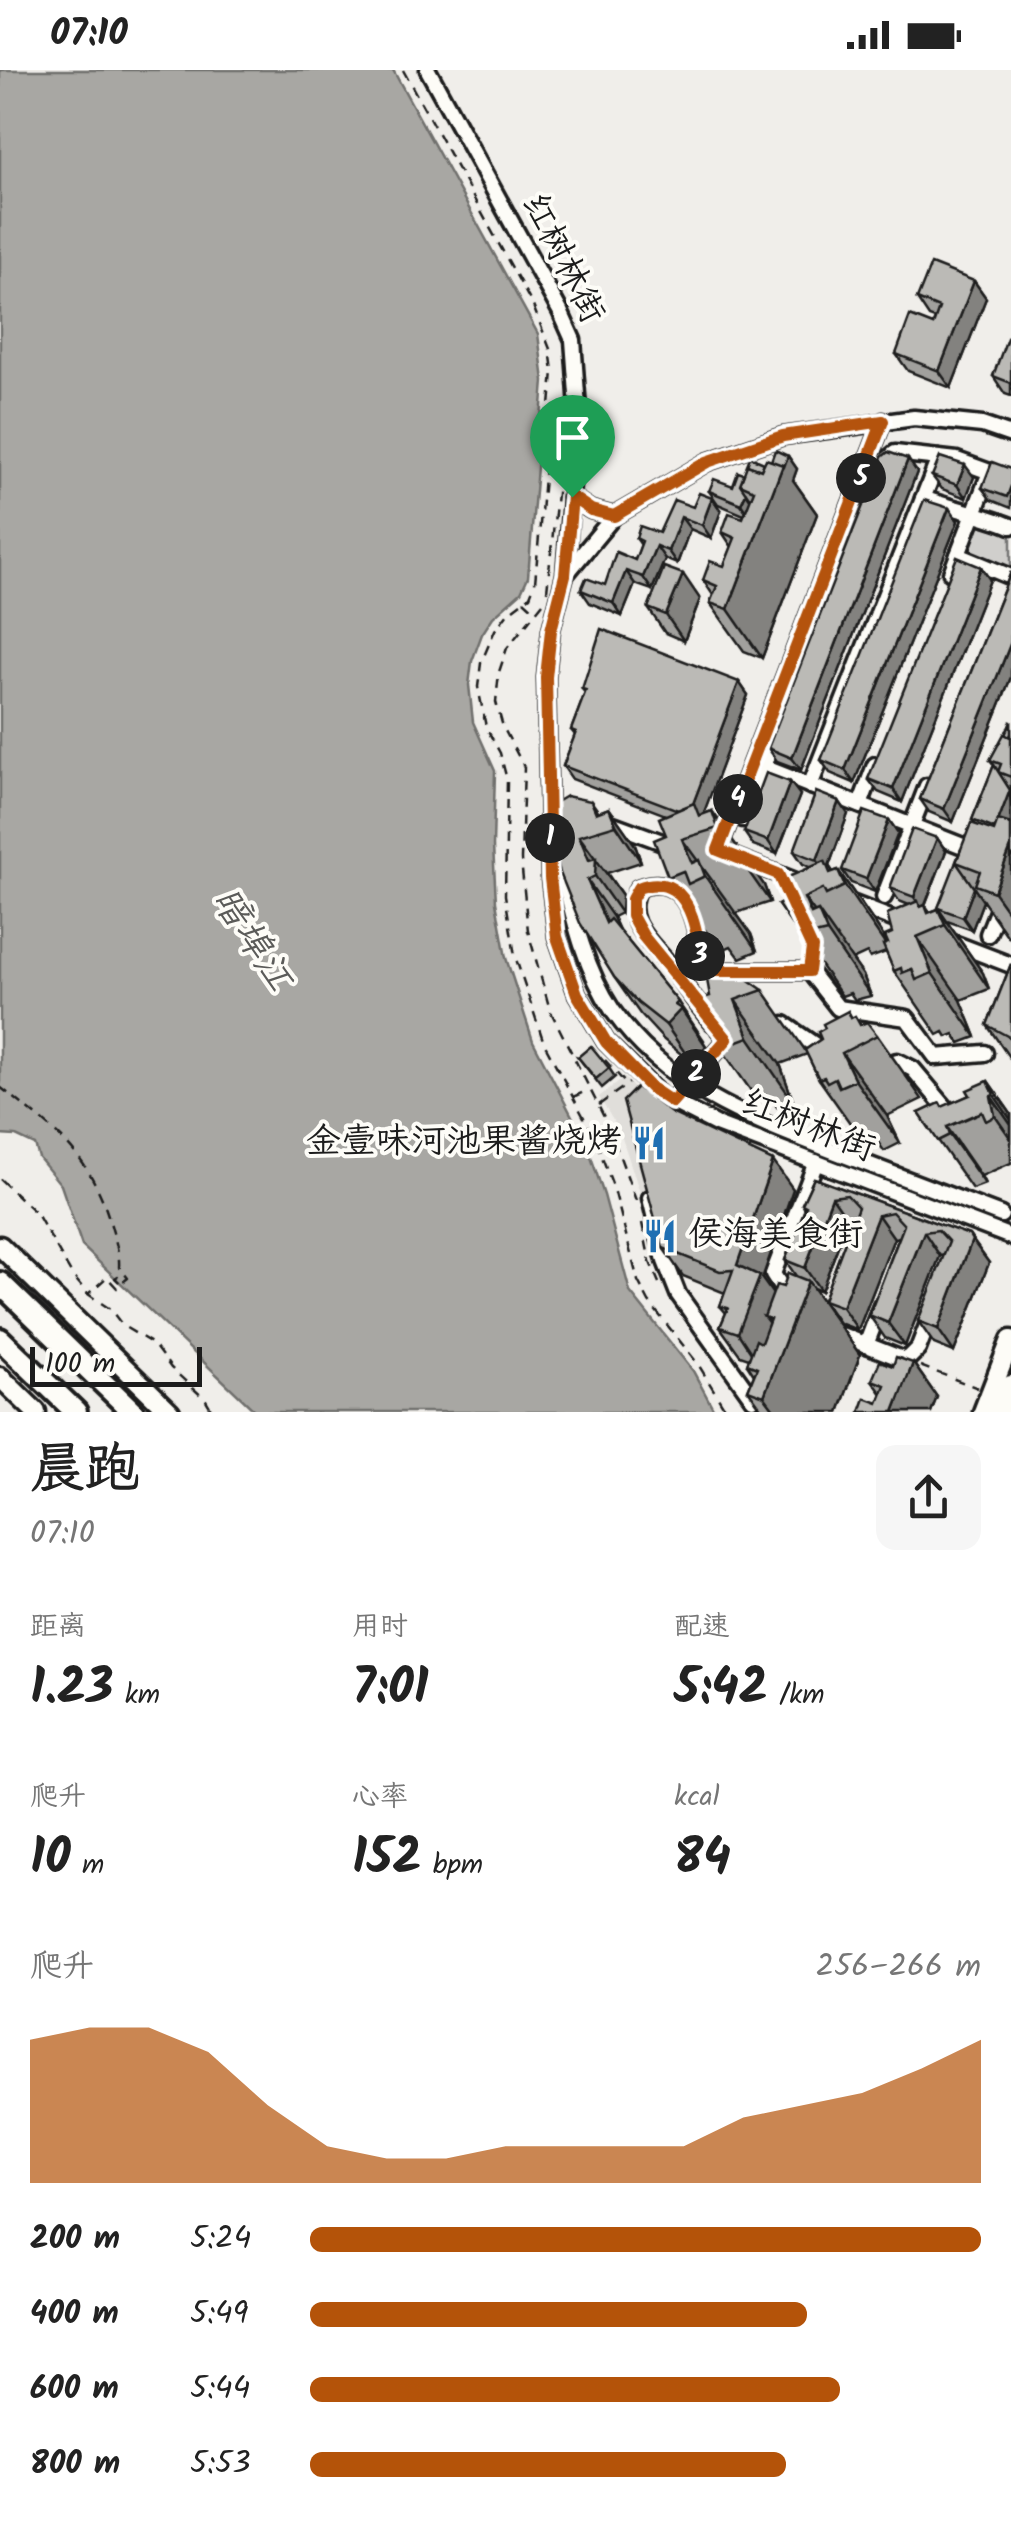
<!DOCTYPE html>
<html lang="zh">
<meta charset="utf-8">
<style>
:root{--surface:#fff;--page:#f6f6f6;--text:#222;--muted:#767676;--accent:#b45309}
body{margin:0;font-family:Kalam,"LXGW WenKai TC",sans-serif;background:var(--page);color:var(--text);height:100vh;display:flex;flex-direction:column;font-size:38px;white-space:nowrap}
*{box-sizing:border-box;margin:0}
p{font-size:32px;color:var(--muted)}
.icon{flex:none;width:55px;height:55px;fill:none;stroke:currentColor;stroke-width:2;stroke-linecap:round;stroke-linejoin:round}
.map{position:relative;height:1342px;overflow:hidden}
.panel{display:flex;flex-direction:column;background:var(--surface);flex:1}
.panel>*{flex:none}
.scale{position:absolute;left:30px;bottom:25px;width:172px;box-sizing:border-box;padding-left:10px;border:5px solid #1c1c1c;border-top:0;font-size:28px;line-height:35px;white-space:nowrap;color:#1c1c1c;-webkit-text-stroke:8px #fdfcf7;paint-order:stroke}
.pin{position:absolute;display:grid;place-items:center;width:85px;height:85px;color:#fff;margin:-102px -42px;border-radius:50% 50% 50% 0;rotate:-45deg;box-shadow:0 0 10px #0007}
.pin .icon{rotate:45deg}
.km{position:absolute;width:50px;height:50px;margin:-25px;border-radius:50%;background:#222;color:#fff;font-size:28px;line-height:50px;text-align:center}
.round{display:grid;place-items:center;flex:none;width:105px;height:105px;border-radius:20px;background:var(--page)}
.headline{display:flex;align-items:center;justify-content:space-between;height:170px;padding:0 30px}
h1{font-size:55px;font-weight:800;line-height:75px}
.metrics{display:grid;grid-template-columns:repeat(3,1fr);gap:15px;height:170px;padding:10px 30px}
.metrics div{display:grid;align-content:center}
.metrics b{font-size:50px;font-weight:800}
.metrics small{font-size:28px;font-weight:400}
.metrics p{font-size:28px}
.chart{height:280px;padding:20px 30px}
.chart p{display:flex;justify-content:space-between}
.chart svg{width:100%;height:180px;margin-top:10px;fill:var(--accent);opacity:.7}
ul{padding:0 30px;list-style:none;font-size:32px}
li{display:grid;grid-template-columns:160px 120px 1fr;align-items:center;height:75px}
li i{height:25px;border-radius:12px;background:var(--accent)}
.status{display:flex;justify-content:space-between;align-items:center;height:70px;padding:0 50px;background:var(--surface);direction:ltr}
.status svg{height:28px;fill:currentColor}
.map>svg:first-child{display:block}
.built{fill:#e0deda}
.green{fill:#d0cfcc;stroke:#767674;stroke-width:2.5}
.water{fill:#a8a7a3;stroke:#706f6d;stroke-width:2.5}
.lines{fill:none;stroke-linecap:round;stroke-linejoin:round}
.minor-casing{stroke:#1c1c1c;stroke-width:21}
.major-casing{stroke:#1c1c1c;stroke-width:25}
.highway-casing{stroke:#1c1c1c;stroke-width:28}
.path{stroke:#1c1c1c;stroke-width:2.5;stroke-dasharray:10 8;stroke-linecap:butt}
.minor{stroke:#fdfcf7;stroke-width:14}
.major{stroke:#fdfcf7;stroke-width:18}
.highway{stroke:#fdfcf7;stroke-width:20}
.wall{fill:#a1a09d;stroke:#1c1c1c;stroke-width:2.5}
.shaded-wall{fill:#83827f;stroke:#1c1c1c;stroke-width:2.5}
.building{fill:#bbbab6;stroke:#1c1c1c;stroke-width:2.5}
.route-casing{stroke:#fff;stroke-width:20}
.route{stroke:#b45309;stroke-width:12}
.labels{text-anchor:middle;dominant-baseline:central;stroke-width:8;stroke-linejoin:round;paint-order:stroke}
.street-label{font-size:35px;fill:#1c1c1c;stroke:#fdfcf7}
.poi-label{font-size:35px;fill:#1c1c1c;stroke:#fdfcf7;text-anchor:end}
.water-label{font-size:38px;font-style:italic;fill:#5b5b59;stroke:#fdfcf7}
</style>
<div class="status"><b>07:10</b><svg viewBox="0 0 49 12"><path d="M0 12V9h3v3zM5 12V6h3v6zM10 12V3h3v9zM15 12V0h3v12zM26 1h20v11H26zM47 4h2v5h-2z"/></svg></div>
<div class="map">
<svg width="1011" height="1342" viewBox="0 0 1011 1342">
<rect width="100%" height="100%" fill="#f0eeea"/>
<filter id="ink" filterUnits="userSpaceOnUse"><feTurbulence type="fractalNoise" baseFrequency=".01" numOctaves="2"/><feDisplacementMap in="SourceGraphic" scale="20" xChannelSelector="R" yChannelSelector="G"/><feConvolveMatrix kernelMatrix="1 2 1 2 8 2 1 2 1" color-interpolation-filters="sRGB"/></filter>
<g filter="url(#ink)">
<!-- built -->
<polygon class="built" points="624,1007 655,1044 642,1057 682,1221 674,1224 656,1192 646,1141 620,1062 599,1027"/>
<!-- green -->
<polygon class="green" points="979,449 1011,462 1011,501 966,483"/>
<!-- water -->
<polygon class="water" points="0,0 393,0 538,264 544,311 528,507 521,522 493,547 482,564 472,591 469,615 473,652 495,701 493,776 496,832 506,888 533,971 587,1075 604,1125 630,1222 693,1301 715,1342 256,1342 82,1176 61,1115 39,1088 35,1075 16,1066 0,1065"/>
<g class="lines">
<!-- minor casing -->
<g class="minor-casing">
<g id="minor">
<polyline points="428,0 560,241 573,270 578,338 565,505 551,560 546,607 550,808 557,867 577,924 606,972 661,1026 716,1054 1011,1167"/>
<polyline points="882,394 895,383 957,390 990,402 951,503"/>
<polyline points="571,427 591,440 614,446"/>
<path d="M923,428C953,439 982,444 1011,456"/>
<polyline points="958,485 1011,507"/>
<polyline points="566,504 614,446 707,392 783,366 914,348 982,355 1011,365"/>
<polyline points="763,697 1011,795"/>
<polyline points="810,716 939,388"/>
<polyline points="860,735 875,695"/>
<polyline points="743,749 776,666"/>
<polyline points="608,752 673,776"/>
<polyline points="720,775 883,351"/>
<polyline points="732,786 801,813"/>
<path d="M563,804C574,851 586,901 613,941C668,1019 751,1049 836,1082C891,1103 946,1124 1001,1145"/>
<polyline points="884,827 927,716"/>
<polyline points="849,832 903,853"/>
<polyline points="988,864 1011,806"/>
<polyline points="951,872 1011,895"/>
<path d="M713,953C698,936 687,919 674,901C656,875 620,854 638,818C688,799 698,856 700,891L711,901H809L838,938L907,948L936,987L985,983"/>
<polyline points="772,956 784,954 816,976 822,987"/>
<polyline points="880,997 897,991 913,999 956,1050"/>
<polyline points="672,1032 727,969 732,967"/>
<polyline points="650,1128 665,1191 678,1224 753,1329"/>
<polyline points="789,1229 773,1204 816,1092"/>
<polyline points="831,1261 905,1290"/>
<polyline points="866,1275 881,1236"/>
<polyline points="903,1294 918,1279 931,1245"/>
</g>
</g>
<!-- major casing -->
<g class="major-casing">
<g id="major">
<polyline points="0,1176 170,1342"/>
<polyline points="0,1307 36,1342"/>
<polyline points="983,1342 1011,1270"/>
<polyline points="1001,1342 1011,1315"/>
</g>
</g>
<!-- highway casing -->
<g class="highway-casing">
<g id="highway">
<polyline points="0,1213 133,1342"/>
<polyline points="0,1269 76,1342"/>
</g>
</g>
<!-- path -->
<g class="path">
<polyline points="403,0 533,236 550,279 553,301 535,513 530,526 508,543 495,560 481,593 478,617 486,657 500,683 507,710 505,825 515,886 544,973 595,1068 614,1119 638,1211 649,1232 698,1294 727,1342"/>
<polyline points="547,521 559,404"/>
<polyline points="524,530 536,541"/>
<polyline points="543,533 507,578 499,602 496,632 503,657 524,697 521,790 528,861 550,940 609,1057 638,1136"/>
<polyline points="605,990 626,1014"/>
<path d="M0,1017C53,1058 91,1085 110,1152C114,1167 120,1182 119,1197L128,1208L123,1212L118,1206L115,1208L121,1214L117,1218L107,1207L88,1224"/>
<polyline points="573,1027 588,1020"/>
<polyline points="599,1035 629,1013"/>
<polyline points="0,1109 37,1144 72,1205 88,1224 110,1239 123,1256 153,1274 171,1298 206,1330 213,1342"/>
<polyline points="642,1153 650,1192 659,1213"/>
<polyline points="920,1296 978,1318"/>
</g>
<!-- minor -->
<use href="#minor" class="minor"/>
<!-- major -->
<use href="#major" class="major"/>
<!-- highway -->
<use href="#highway" class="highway"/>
</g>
<!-- wall -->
<g class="wall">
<polygon points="974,211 986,228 951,318 908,301 896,284 933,255 935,249 929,247 917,229"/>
<polygon points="1011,270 1011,326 1005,324 993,306"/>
<polygon points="788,386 797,399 793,410 817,444 762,588 744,581 710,533 713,525 703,510 724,496 732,477 722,462 743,448 744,445 718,434 709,421 733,416 744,404 771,391"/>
<polygon points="1011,399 1011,438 991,430 982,418"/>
<polygon points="917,402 801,700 777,691 768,678"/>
<polygon points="932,406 974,407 966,428 942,419"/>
<polygon points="712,428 721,441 711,468 690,459 677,494 665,489 652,520 635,514 622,546 590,533 581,520 605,515 635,490 641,475 636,468 659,463 693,437"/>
<polygon points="958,451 854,713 830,703 821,690"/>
<polygon points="981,497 990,510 902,732 878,722 868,709"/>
<polygon points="1011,502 1011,607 953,752 929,742 920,729"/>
<polygon points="700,529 684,571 665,563 648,538"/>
<polygon points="739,612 748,625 703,744 712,741 764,815 770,832 736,843 751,864 757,881 740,888 731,876 720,881 668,807 666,745 572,709 563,696 575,665 571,660 585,623 582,619"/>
<polygon points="1011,651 1011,868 1008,867 983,831 972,860 947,851 938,838 975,754 972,750 994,695 990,690 1005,665"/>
<polygon points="790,712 800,725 777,784 753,775 744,762"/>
<polygon points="591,731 599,742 609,738 635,775 641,792 607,803 622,825 621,843 613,847 619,860 678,932 704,970 703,971 706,976 692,993 664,970 640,944 614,907 560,803"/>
<polygon points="839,731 848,744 829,796 833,802 838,800 882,864 887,874 909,835 899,831 890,818 937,768 946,781 925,835 930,842 938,839 983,903 989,919 961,930 976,967 960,973 954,964 947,967 944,962 938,965 894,901 886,882 870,888 867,883 852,890 863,905 871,926 855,930 850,923 842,926 778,835 783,832 791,820 810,797 803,794 794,781"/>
<polygon points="889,750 898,763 875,822 851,813 842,800"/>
<polygon points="1011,894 1011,990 987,955"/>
<polygon points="763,920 805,980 821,969 825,958 848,941 852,948 877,965 922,1029 887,1046 900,1073 884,1081 878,1072 872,1075 868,1071 864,1073 819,1009 807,984 780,994 793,1031 777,1037 771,1027 764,1030 761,1026 756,1028 711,964 706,936"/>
<polygon points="578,987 609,998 615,1007 602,1018"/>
<polygon points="988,1011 1011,1044 1011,1093 981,1106 985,1114 972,1119 919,1043 943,1037 970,1025"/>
<polygon points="671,1043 793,1119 762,1209 773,1224 796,1206 785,1190 805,1139 802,1134 814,1108 969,1165 989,1193 954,1282 934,1274 918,1251 944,1185 940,1186 905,1276 885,1268 869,1245 899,1167 894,1168 858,1260 839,1253 823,1230 853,1150 848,1150 821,1221 813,1218 860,1285 839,1342 764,1342 748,1320 754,1305 747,1294 749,1288 740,1285 720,1257 726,1243 720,1236 725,1223 683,1206 663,1178"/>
<polygon points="913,1293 937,1327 931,1342 860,1342 878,1333 882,1324 872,1310 893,1296"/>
</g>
<!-- shaded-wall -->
<g class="shaded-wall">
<polygon points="974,211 986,228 951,318 939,301"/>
<polygon points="788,386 797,399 793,410 817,444 762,588 728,539 783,395"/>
<polygon points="908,389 917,402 801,700 792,688"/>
<polygon points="965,395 974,407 966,428 957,415"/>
<polygon points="746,423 755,436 750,447 741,434"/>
<polygon points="712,428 721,441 711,468 702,455"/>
<polygon points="949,438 958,451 854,713 845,700"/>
<polygon points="681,447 690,459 677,494 668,481"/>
<polygon points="656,476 665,489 652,520 643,507"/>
<polygon points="981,497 990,510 902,732 893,719"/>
<polygon points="626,501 635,514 622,546 613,533"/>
<polygon points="683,504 700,529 684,571 666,545"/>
<polygon points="1011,572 1011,607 953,752 944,739"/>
<polygon points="739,612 748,625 703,745 689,744"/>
<polygon points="790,712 800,725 777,784 768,771"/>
<polygon points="1010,720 1011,754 995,759"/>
<polygon points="839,731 848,744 829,796 843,817 830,803 826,803 817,790"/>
<polygon points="609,738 635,775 641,792 616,755"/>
<polygon points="712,741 764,815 770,832 718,758"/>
<polygon points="889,750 898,763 875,822 866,809"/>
<polygon points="579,766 622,825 621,843 595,806"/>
<polygon points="937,768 946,781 925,835 941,857 928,843 920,837 914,827"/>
<polygon points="682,769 751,864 757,881 705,806 692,793"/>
<polygon points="1011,777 1011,846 994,822"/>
<polygon points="838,800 882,864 889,880 845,816"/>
<polygon points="587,810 613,847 632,890 606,853"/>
<polygon points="974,818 983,831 972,860 963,847"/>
<polygon points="804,828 825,857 818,841 863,905 871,926 827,862 811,844"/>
<polygon points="938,839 983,903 989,919 945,855"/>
<polygon points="917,867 961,930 976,967 932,903"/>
<polygon points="735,930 780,994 793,1031 749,967"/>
<polygon points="681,939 706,976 692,993 666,955"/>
<polygon points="842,983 887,1046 900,1073 855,1010"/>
<polygon points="988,1011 1011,1044 1011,1050 994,1025"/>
<polygon points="991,1026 1011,1055 1011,1069 995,1046"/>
<polygon points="947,1057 981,1106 985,1114 950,1065"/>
<polygon points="773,1091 793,1119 762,1209 780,1234 770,1249 764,1247 771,1256 757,1292 738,1263 737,1195"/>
<polygon points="832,1127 848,1150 821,1221 805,1198"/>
<polygon points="878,1145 894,1168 858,1260 842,1237"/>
<polygon points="924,1162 940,1186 905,1276 888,1253"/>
<polygon points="972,1170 989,1193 954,1282 938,1259"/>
<polygon points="808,1211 860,1285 839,1342 776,1342 764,1326"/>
<polygon points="913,1293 937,1327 931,1342 894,1342"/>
</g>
<!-- building -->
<g class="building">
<polygon points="931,194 974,211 939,301 896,284 910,246 933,255 939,238 917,229"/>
<polygon points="1007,268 1011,270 1011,313 993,306"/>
<polygon points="775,380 788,386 784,397 771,391"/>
<polygon points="888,382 908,389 792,688 768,678 882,387"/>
<polygon points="750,387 764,393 761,400 747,395"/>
<polygon points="940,387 965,395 957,415 932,406"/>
<polygon points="766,389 783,395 728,539 710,533 717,516 703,510 710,491 724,496 735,468 722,462 729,443 743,448 754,420 740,414 747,395 761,400"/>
<polygon points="992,392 1011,399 1011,416 1007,427 982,418"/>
<polygon points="738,402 744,404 740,414 746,423 741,434 709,421 714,409 733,416"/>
<polygon points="699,423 712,428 702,455 681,447 668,481 656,476 643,507 626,501 613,533 581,520 586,508 605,515 616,482 635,490 642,471 636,468 640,456 659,463 674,430 693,437"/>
<polygon points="924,430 949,438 845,700 821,690"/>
<polygon points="957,487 981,497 893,719 868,709"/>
<polygon points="664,497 683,504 666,545 648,538"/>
<polygon points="1011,502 1011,572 944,739 920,729"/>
<polygon points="601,559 739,612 693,734 678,740 563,696 576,662 571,660 586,620 582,619"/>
<polygon points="1011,651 1011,664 1010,667 1005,665"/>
<polygon points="1004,664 1010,667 1011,664 1011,707 998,702 1001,694 990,690"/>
<polygon points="994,695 1010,720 995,759 972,750"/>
<polygon points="766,703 790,712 768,771 744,762"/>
<polygon points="816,722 839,731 817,790 794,781"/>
<polygon points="566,726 591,731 596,743 609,738 616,755 579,766 589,790 596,788 595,806 587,810 606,853 610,849 678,932 675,935 681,939 666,955 638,933 614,907 580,853 560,803 549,754 556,732"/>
<polygon points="694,733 699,746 712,741 718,758 682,769 692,793 699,790 705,806 688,814 683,801 668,807 654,770 666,765 659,748"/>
<polygon points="864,741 889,750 866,809 842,800"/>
<polygon points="998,750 1011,754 1011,777 994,822 975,815 980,801 956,792 971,753 994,761"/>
<polygon points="912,759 937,768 914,827 890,818"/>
<polygon points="961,779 956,792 974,818 963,847 938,838"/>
<polygon points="825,791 830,803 838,800 845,816 826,825 823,819 804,828 811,844 818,841 827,862 810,866 807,858 798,862 794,858 778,835 783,832 780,824 791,820 786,808"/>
<polygon points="918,831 920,837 925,835 928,843 938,839 945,855 917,867 932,903 916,910 912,899 902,903 901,898 894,901 883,875 888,873 885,866 892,863 887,844"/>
<polygon points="1011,894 1011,968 987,955"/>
<polygon points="737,902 763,920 735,930 749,967 733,973 729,962 720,966 718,961 711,964 701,938 706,936 703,928 710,926 707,910"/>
<polygon points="848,941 851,948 855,946 860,955 867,952 877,965 842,983 855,1010 839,1017 835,1008 827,1012 824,1007 819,1009 805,980 821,969 818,962 825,958 823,954"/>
<polygon points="591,976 609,998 596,1009 578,987"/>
<polygon points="988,1011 994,1025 991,1026 995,1046 986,1051 982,1042 947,1057 950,1065 938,1071 919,1043 940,1033 942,1037 970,1025 967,1020"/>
<polygon points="637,1017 671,1043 773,1091 737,1195 760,1206 738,1263 720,1257 728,1238 720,1236 733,1200 720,1201 663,1178 623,1031"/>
<polygon points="814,1108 969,1165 972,1170 938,1259 918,1251 949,1172 938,1160 924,1162 888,1253 869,1245 904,1155 892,1142 878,1145 842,1237 823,1230 858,1137 847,1125 832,1127 805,1198 785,1190 806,1136 802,1134"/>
<polygon points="788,1203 808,1211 764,1326 748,1320 757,1298 747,1294 756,1270 761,1273 770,1249 764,1247 776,1215 783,1217"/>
<polygon points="896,1287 913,1293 894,1342 860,1342 865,1328 878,1333 885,1315 872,1310 880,1291 893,1296"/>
</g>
</g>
<g class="lines" filter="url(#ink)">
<!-- route casing -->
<g class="route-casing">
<path id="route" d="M883,351L718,780L778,804L812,878L809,901H711L700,892C698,857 687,799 638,818L632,829V846L643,866L727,969L672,1032L651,1018L606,972L577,924L557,867L550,808L546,607L551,560L565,505L572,427L591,440L614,446L707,392L783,366Z"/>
</g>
<!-- route -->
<use href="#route" class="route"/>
</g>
<!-- icons -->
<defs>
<g id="restaurant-bare" transform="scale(2.7)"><path d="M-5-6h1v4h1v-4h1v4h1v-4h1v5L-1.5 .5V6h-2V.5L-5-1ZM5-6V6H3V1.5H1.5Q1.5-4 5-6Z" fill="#1f6fb2" stroke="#fdfcf7" stroke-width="2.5" paint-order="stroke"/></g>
</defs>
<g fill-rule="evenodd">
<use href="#restaurant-bare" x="649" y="1073"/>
<use href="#restaurant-bare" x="660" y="1166"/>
</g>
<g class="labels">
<!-- street labels -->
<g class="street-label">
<text transform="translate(562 189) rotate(63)">红树林街</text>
<text transform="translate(808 1057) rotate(21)">红树林街</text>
</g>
<!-- poi labels -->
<g class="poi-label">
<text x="621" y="1073">金壹味河池果酱烧烤</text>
<text x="688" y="1166" text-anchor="start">侯海美食街</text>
</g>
<!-- water labels -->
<g class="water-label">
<text transform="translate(251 870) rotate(57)">暗埠江</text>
</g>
</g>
</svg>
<div class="scale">100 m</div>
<div class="pin" style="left:572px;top:427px;background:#1e9e55"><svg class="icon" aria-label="arrive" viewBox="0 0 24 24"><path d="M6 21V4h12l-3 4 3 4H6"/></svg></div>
<b class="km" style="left:550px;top:768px">1</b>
<b class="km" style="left:696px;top:1004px">2</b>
<b class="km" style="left:700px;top:886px">3</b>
<b class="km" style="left:738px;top:729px">4</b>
<b class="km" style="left:861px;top:408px">5</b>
</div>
<section class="panel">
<div class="headline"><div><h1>晨跑</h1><p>07:10</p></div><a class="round"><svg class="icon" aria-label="share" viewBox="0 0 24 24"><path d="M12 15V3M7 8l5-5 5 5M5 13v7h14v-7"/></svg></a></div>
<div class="metrics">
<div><p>距离</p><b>1.23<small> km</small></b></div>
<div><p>用时</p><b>7:01</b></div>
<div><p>配速</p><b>5:42<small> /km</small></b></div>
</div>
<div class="metrics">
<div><p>爬升</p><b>10<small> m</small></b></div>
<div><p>心率</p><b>152<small> bpm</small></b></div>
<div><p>kcal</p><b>84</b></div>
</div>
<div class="chart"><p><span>爬升</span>256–266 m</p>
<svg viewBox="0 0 160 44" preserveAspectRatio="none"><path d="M0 44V9L10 6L20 6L30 12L40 25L50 35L60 38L70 38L80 35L90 35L100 35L110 35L120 28L130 25L140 22L150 16L160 9V44z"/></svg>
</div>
<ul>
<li><b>200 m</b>5:24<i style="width:100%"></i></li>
<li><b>400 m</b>5:49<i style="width:74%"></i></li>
<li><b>600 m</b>5:44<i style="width:79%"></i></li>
<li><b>800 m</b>5:53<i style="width:71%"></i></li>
</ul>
</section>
